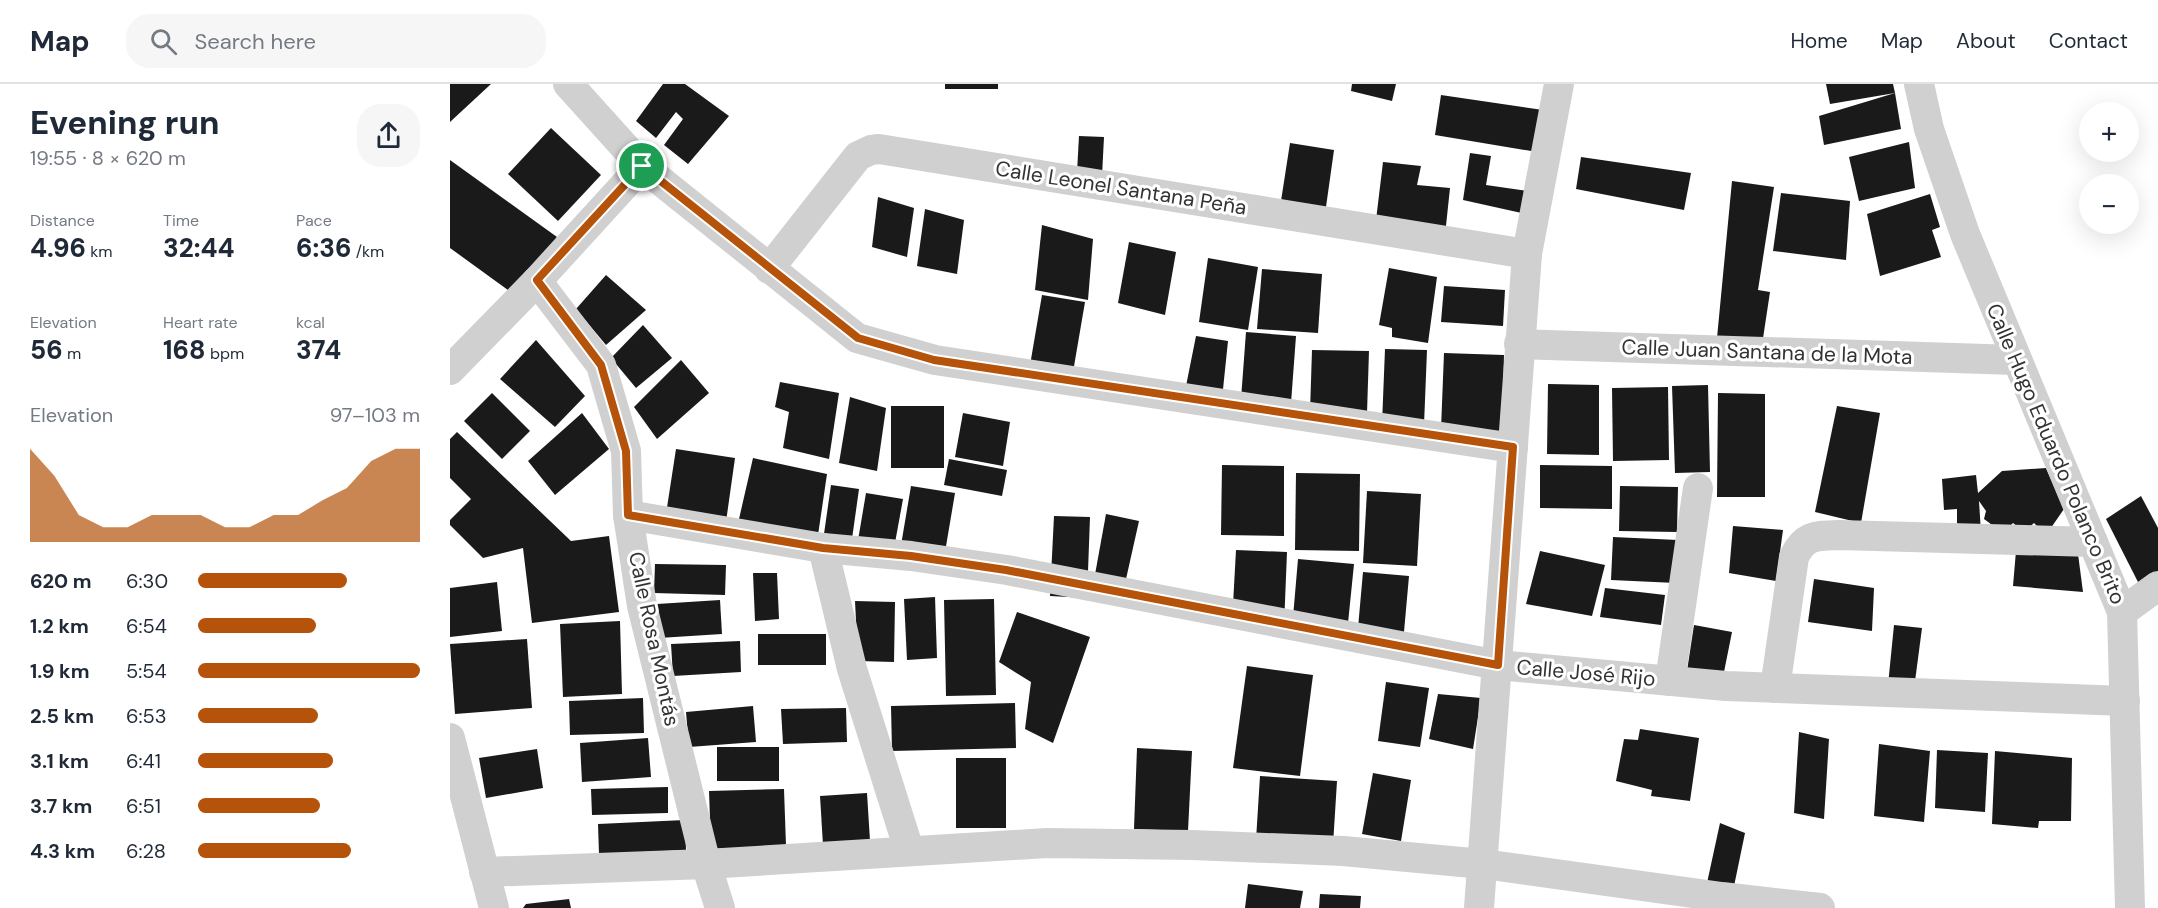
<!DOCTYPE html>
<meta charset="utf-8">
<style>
:root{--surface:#fff;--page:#f6f6f7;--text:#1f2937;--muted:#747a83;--line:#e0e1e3;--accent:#b45309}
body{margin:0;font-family:"DM Sans",sans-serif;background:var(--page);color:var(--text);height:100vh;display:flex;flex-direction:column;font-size:22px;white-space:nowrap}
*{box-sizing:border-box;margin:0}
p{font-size:20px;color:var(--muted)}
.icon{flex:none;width:33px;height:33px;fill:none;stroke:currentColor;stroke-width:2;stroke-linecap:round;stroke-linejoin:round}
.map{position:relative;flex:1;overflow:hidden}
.drawer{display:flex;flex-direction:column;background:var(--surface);width:450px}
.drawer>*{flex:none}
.fabs{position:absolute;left:1629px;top:18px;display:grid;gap:12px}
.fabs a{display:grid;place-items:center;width:60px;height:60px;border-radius:50%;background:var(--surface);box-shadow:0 6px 24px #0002;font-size:30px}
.pin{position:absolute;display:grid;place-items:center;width:51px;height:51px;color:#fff;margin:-26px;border:3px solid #fff;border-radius:50%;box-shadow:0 2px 6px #0007}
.round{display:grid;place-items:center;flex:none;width:63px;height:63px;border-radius:24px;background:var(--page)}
.headline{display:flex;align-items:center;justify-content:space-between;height:102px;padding:0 30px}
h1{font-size:33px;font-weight:800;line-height:45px}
.stats{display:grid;grid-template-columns:repeat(3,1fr);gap:9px;height:102px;padding:6px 30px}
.stats div{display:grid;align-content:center}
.stats b{font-size:26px;font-weight:800}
.stats small{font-size:16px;font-weight:400}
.stats p{font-size:16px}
.chart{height:168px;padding:12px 30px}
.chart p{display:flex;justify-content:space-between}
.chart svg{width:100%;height:108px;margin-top:6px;fill:var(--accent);opacity:.7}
ul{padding:0 30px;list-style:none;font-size:20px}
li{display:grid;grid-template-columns:96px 72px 1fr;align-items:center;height:45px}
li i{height:15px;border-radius:8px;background:var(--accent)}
header{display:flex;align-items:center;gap:36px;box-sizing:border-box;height:84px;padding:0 30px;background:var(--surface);border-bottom:2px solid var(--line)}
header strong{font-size:28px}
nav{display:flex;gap:33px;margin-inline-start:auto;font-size:21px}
.search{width:420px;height:54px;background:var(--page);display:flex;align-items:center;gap:15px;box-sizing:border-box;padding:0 21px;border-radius:24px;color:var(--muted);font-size:22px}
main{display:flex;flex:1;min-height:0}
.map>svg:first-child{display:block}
.building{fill:#1a1a1a}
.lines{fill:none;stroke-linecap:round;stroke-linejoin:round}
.minor{stroke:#d0d0d0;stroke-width:30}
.route-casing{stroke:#fff;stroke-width:12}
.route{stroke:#b45309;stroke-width:8}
.labels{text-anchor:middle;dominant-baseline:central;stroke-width:6;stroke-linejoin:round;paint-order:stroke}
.street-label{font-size:21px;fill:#333;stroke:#fff}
</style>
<header>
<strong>Map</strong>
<div class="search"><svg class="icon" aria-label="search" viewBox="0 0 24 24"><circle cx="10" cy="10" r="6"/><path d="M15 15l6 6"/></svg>Search here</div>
<nav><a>Home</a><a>Map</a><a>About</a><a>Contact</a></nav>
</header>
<main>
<section class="drawer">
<div class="headline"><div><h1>Evening run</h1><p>19:55 · 8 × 620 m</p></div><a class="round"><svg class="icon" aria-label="share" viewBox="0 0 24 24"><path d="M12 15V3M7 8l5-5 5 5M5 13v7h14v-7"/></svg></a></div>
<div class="stats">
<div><p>Distance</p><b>4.96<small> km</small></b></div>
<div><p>Time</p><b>32:44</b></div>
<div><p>Pace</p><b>6:36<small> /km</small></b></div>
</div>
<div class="stats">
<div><p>Elevation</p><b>56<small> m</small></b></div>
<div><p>Heart rate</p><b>168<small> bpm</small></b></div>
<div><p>kcal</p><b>374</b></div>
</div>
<div class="chart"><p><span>Elevation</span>97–103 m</p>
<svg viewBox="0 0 160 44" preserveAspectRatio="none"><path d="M0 44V6L10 17L20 33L30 38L40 38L50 33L60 33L70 33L80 38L90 38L100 33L110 33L120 27L130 22L140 11L150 6L160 6V44z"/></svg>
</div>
<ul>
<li><b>620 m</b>6:30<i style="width:67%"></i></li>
<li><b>1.2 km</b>6:54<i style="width:53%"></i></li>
<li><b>1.9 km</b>5:54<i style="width:100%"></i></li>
<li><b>2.5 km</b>6:53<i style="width:54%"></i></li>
<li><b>3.1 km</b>6:41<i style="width:61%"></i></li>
<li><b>3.7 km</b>6:51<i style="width:55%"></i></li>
<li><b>4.3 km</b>6:28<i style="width:69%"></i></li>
</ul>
</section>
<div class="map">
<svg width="1708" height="824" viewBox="0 0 1708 824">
<rect width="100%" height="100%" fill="#fff"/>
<!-- building -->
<g class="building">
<polygon points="0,0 41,0 0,38"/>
<polygon points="213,0 235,0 279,32 238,80 214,61 233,35 226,28 206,54 186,37"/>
<rect x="495" y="0" width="53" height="5"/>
<polygon points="902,0 946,0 942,17 901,7"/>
<polygon points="1376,0 1443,0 1445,9 1380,20"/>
<polygon points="1445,9 1451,45 1374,61 1369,32"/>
<polygon points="991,11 1093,26 1087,68 985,51"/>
<polygon points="101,44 151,91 108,137 58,90"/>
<polygon points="629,52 654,53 652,92 627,88"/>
<polygon points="1459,58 1465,104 1409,117 1399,73"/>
<polygon points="840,59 884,66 875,130 831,117"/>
<polygon points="1020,69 1041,72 1036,101 1084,108 1080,131 1013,116"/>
<polygon points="1131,73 1241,89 1234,126 1126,105"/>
<polygon points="0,76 107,153 65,211 0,164"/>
<polygon points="933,78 971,82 967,101 1000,104 995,151 926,136"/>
<polygon points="1282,97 1324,103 1308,206 1320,208 1312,261 1267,254"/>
<polygon points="1331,109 1400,117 1396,176 1323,167"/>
<polygon points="1480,110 1490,143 1482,146 1491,173 1430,192 1417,130"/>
<polygon points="428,113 464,124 457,173 422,163"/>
<polygon points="475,125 514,136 507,190 467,182"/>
<polygon points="592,141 643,155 638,216 585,206"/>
<polygon points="679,158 726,168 715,231 668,219"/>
<polygon points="758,174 808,183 798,246 749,238"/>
<polygon points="939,184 987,193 978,259 942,253 942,244 929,241"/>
<polygon points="812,185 872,190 868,249 807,245"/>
<polygon points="156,191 196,226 156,261 126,225"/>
<polygon points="994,202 1055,206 1053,242 991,238"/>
<polygon points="592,211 635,218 622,294 579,287"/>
<polygon points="193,241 222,274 186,304 161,274"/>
<polygon points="796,248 846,252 841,319 791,315"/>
<polygon points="746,252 778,257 772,315 735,307"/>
<polygon points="86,256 135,312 105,343 50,295"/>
<polygon points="935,265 977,266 974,341 932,340"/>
<polygon points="862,266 919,267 917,329 860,328"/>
<polygon points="994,269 1054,271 1052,347 991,345"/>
<polygon points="231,276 259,309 207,355 184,323"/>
<polygon points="330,298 389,309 379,375 333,364 339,328 325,323"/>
<polygon points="1098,300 1149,301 1149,371 1097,370"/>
<polygon points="1258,301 1260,388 1225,389 1222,302"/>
<polygon points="1218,303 1219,376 1163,377 1162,304"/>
<polygon points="42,309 80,347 52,375 14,337"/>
<polygon points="1268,309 1315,310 1315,413 1267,413"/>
<polygon points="400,313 436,324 427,387 389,379"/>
<rect x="441" y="322" width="53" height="62"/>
<polygon points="1387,322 1430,329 1411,439 1365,428"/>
<polygon points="132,329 159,365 105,411 78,377"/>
<polygon points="513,329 560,338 553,382 505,373"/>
<polygon points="7,348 121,457 159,452 169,528 82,539 73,464 33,474 0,441 0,436 21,415 0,394 0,355"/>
<polygon points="226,365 285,374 274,452 214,443"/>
<polygon points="303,374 377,390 368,451 289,435"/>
<polygon points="499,375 557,386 552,412 494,401"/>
<polygon points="772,381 834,382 834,452 771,451"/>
<polygon points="1090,381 1162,382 1162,425 1090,424"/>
<polygon points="1596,384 1614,425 1596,451 1584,439 1574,448 1563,439 1553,449 1534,435 1536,427 1529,417 1531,449 1507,449 1507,425 1494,426 1492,395 1526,391 1528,409 1552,387"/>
<polygon points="846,389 910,390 909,467 845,466"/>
<polygon points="381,401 409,405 401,462 373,457"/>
<polygon points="461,402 505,409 492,486 448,479"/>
<polygon points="1170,402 1228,403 1227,448 1169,447"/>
<polygon points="917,407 971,410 967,482 913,479"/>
<polygon points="416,409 453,415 441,481 405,474"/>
<polygon points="1691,412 1708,444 1708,489 1689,500 1656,435"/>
<polygon points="656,430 689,437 674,504 644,496"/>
<polygon points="604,432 640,433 637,514 600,512"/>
<polygon points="1283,442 1333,446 1326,497 1279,489"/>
<polygon points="1163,453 1228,456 1226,499 1161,496"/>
<polygon points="786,466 837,468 834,542 782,539"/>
<polygon points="1090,467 1155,481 1142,532 1076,520"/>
<polygon points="1566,467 1628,470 1633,508 1563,502"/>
<polygon points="848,475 904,480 897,549 842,545"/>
<polygon points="205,480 276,481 275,511 204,509"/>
<polygon points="913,488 959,492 953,559 907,555"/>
<polygon points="303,489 327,489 329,535 305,537"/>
<polygon points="1364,495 1424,504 1422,547 1358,538"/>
<polygon points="47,498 52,547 0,553 0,504"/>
<polygon points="1155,504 1215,511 1211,541 1150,533"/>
<polygon points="485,513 487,574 457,576 454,515"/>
<polygon points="544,515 546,611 496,612 494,516"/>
<polygon points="270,516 272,550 209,554 207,520"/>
<polygon points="405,517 445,518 444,578 408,577"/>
<polygon points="567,528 640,553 603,659 575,645 581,598 549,578"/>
<polygon points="170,537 172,610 113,613 110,540"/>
<polygon points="1244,541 1282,548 1273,593 1237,587"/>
<polygon points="1444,541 1472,544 1464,605 1438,601"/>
<rect x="308" y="550" width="68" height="31"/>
<polygon points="77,555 82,624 5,630 0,560"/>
<polygon points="290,557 291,588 223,592 221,560"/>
<polygon points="797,582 863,591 850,692 783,684"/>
<polygon points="936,598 979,604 970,663 928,657"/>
<polygon points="988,610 1031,614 1023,665 979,655"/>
<polygon points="193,614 194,649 120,651 119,617"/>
<polygon points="565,619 566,664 442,667 441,622"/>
<polygon points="303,622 306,658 239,663 236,628"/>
<polygon points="396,624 397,658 333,660 331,625"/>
<polygon points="1190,645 1249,654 1240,717 1201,712 1202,706 1166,697 1174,655 1188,656"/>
<polygon points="1349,648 1379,655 1374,735 1344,729"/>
<polygon points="198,654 201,693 132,698 130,659"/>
<polygon points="1429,660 1480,667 1474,738 1424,732"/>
<rect x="267" y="663" width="62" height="34"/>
<polygon points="687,664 742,667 738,747 684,745"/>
<polygon points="87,665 93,704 36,714 29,674"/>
<polygon points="1487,666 1538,669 1535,728 1485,724"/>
<polygon points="1545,667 1622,674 1621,737 1589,737 1588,744 1542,740"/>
<rect x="506" y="674" width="50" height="70"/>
<polygon points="923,689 961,696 951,757 912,750"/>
<polygon points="810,692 887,697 883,761 806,756"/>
<polygon points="218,703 218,729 142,731 141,705"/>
<polygon points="334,705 336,762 261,765 259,707"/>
<polygon points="417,709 420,757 373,761 370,712"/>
<polygon points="235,736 236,766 149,770 148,740"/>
<polygon points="1270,739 1295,749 1283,807 1257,799"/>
<polygon points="798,800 853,807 850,824 795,824"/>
<polygon points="870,810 911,812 910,824 869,824"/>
<polygon points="119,815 121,824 73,824 76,820"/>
</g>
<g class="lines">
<!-- minor -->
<g class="minor">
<polyline points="118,0 192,82 407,254 485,276 1063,364"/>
<polyline points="1469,0 1479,45 1515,150 1672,528 1680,824"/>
<polyline points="319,185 408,72 421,66 429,65 1077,170"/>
<polyline points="87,197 151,281 176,367 178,431 192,522 256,780 270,824"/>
<polyline points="1069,260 1566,276"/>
<polyline points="0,286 87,197 192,82"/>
<polyline points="178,431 373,464 461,472 557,486 1048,581 1276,602 1675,617"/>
<polyline points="373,464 402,585 459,766"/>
<polyline points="1672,528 1708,502"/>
<polyline points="1220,597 1248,404"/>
<path d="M1325,604L1344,473C1355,450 1367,452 1389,451L1643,458"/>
<polyline points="0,654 44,824"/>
<polyline points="34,788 256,780 597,759 742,761 893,767 1033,780 1272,813 1370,824"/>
<polyline points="1029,824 1077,170 1109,0"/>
</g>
</g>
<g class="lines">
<!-- route casing -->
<g class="route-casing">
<polygon id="route" points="192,82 408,254 484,276 1063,363 1048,581 556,486 461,472 373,464 178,431 176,367 151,281 87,196"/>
</g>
<!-- route -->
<use href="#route" class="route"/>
</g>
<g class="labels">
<!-- street labels -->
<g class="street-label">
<text transform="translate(671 104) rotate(9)">Calle Leonel Santana Peña</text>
<text transform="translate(1317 268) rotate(2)">Calle Juan Santana de la Mota</text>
<text transform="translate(1606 370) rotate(67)">Calle Hugo Eduardo Polanco Brito</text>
<text transform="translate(204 555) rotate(78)">Calle Rosa Montás</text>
<text transform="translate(1136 589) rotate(5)">Calle José Rijo</text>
</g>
</g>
</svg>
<div class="fabs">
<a>+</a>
<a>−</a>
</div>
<div class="pin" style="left:192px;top:82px;background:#1e9e55"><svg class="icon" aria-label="arrive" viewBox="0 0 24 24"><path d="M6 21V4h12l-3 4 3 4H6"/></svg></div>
</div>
</main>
